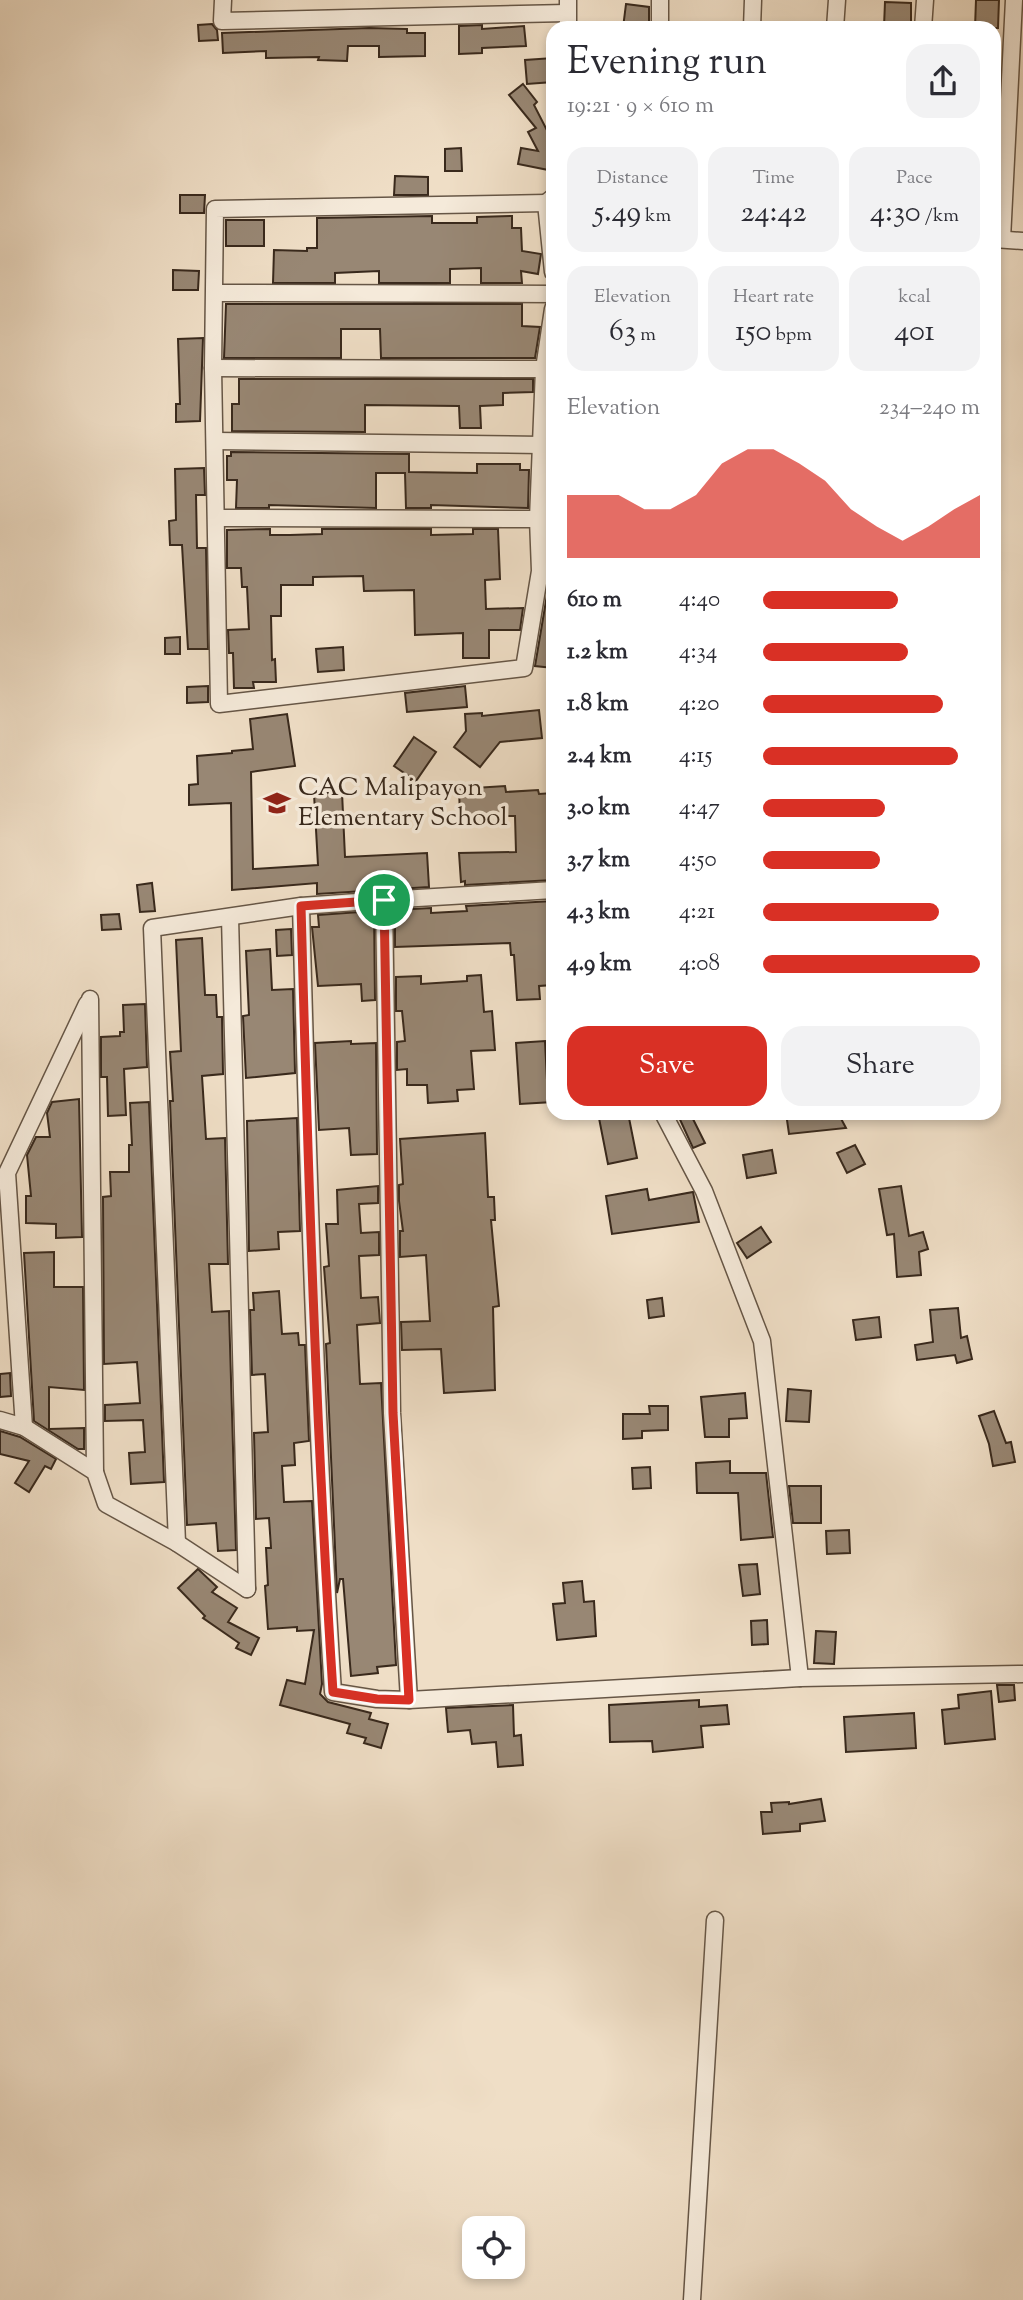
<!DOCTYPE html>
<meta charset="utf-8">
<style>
:root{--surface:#fff;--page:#f2f2f3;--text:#2b2b33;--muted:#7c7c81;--accent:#d93025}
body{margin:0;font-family:"Sorts Mill Goudy",serif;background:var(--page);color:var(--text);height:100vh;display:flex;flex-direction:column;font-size:26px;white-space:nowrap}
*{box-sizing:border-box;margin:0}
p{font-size:23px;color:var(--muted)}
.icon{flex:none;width:38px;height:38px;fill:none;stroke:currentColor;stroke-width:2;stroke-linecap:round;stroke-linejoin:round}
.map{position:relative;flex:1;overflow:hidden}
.panel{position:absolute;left:546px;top:21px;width:455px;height:1099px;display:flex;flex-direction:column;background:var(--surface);border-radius:21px;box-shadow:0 4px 10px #0003}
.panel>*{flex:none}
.controls{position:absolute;left:462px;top:2216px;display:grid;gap:14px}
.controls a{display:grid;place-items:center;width:63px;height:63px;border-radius:14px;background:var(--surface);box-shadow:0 4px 10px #0003;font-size:35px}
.pin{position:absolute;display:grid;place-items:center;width:60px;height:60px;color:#fff;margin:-30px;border:4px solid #fff;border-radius:50%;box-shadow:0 2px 7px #0007}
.round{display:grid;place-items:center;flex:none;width:74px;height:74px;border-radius:21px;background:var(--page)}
.summary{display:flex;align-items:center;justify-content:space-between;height:119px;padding:0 21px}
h1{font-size:38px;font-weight:600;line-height:52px}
.metrics{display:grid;grid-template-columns:repeat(3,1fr);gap:10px;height:119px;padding:7px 21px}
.metrics div{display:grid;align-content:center;border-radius:18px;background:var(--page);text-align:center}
.metrics b{font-size:30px;font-weight:600}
.metrics small{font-size:19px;font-weight:400}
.metrics p{font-size:19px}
.chart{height:196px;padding:14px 21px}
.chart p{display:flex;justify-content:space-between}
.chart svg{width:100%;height:126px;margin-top:7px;fill:var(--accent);opacity:.7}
.button{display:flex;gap:14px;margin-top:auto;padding:14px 21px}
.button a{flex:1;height:80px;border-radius:21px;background:var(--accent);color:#fff;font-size:28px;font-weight:600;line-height:80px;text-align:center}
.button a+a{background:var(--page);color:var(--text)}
ul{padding:0 21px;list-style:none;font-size:23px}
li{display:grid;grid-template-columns:112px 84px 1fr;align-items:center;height:52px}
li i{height:18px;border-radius:9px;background:var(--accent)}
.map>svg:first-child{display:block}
.building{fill:#988774;stroke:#39291c;stroke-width:2}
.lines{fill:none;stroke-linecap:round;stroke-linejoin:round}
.street-casing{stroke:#665646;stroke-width:19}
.street{stroke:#f5eada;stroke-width:16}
.route-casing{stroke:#fff;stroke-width:14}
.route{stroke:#d93025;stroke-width:9}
.labels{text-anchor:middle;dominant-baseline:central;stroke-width:7;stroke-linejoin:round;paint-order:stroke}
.poi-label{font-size:26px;fill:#39291c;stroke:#f5eada;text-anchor:start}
</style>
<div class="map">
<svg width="1023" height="2300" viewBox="0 0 1023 2300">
<rect width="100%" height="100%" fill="#efdec6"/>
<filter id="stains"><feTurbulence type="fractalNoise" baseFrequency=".00286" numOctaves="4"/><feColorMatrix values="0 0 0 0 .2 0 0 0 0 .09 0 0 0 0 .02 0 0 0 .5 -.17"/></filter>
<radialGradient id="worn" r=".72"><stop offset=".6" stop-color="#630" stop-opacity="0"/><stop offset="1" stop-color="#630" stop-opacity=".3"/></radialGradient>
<!-- building -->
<g class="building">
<polygon points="976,0 999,0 998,28 975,28"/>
<polygon points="885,2 911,3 911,28 884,27"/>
<polygon points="626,4 649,7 649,28 623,28"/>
<polygon points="212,24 217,30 218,40 199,41 198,25"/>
<polygon points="482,25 482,29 524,26 526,46 482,48 482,53 459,54 459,26"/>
<polygon points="369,28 407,29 407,33 425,33 425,56 379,57 379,46 348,46 347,61 318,60 319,57 266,58 266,51 223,53 222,33"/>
<polygon points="553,58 553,82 527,84 525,60"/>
<polygon points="523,84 537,102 534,105 553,142 553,180 548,170 518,164 521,148 538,151 528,132 536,128 509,95"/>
<polygon points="461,148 462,171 445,171 445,149"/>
<polygon points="395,176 428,177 428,195 394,195"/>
<polygon points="180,195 205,195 204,213 180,213"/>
<polygon points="432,216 432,223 477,223 477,217 512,216 512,228 521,228 522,251 541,254 538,274 521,271 522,283 481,283 481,268 450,269 450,283 379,283 379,271 335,273 335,283 273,283 274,250 307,251 307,248 317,248 317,218"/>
<rect x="226" y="220" width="38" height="26"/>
<polygon points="173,270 199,271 198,290 173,290"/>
<polygon points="226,304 522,304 522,326 540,327 535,358 381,358 380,329 341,329 341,358 224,358"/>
<polygon points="203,338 200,421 176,422 176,404 180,404 178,339"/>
<polygon points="239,379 533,379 533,392 503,393 503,405 480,406 481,428 460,428 459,406 365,405 365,432 232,431 232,404 239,404"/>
<polygon points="231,452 409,454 409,472 477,473 477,464 520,464 520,470 529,470 528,508 431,505 431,508 406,508 405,473 376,473 376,508 269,505 269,508 236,508 237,480 227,480 227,456 231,456"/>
<polygon points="204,468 205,495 196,495 197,548 206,548 208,649 188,649 182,545 170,545 169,521 176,520 175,469"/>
<polygon points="270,529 270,535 290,535 322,534 322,529 431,529 431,535 473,534 473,529 498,529 500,579 485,580 486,609 523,608 520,630 489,630 489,658 463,658 463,633 415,635 414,590 364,591 363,576 313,577 313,585 281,585 281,616 271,616 272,660 275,659 276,682 253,682 254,688 234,688 233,653 229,653 228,630 249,629 247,587 242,587 241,568 227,568 227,530"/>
<polygon points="548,589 553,589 553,668 535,666"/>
<polygon points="180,637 180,654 165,654 165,638"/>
<polygon points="343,647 344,670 318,672 316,649"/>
<polygon points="208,686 208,702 187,703 187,687"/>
<polygon points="465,686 467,707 407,712 405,693"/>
<polygon points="539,710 542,738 500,742 480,767 454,747 466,731 465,714 482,713 482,716"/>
<polygon points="287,714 295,766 251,772 253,869 318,865 314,794 342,792 345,857 427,853 429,887 317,894 317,883 232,890 231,803 189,805 189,785 198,784 197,756 232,753 232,751 253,749 250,719"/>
<polygon points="414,737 436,752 416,781 394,766"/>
<polygon points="505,786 506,792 538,790 539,794 553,793 553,880 465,885 465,881 461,882 459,853 516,852 515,816 460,816 459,789"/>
<polygon points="152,883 155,911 140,912 137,885"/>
<polygon points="553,901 553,985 539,986 540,999 517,1000 514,955 511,955 510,943 395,947 395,910 431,908 431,913 467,911 466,906"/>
<polygon points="374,911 375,1000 362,1001 361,984 318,986 312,927 319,927 318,915"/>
<polygon points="119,914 121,929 102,930 101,915"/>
<polygon points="291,929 292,955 277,956 276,930"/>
<polygon points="202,938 205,995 216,995 217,1017 222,1017 223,1074 202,1076 206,1139 225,1138 228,1264 209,1264 212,1312 229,1311 236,1550 218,1551 216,1523 187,1525 170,1101 173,1101 170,1052 181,1051 176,940"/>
<polygon points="270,949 272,990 293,989 295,1073 246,1078 243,1016 249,1015 246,951"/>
<polygon points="481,975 484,1012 492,1011 495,1050 471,1051 474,1089 457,1090 458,1101 428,1103 427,1085 407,1085 407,1069 397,1070 397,1042 405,1041 402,1011 396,1011 396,977 421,976 421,984 467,981 467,976"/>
<polygon points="145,1004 147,1067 124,1069 126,1115 108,1116 107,1077 101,1077 101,1037 120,1036 120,1032 124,1032 123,1005"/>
<polygon points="351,1041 351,1044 376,1043 377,1154 351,1155 349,1128 319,1130 315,1043"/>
<polygon points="545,1041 547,1080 553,1080 553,1102 520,1104 516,1043"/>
<polygon points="79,1099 82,1237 56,1238 56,1224 26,1223 26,1196 31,1196 27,1155 36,1137 50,1137 47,1113 52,1102"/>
<polygon points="149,1102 164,1482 131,1484 129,1453 145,1452 143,1420 105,1421 105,1405 140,1403 137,1362 104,1364 103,1197 111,1196 110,1172 129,1172 129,1145 132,1145 130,1103"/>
<polygon points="598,1113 628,1113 637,1158 608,1164"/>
<polygon points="677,1113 690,1113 705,1143 693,1148"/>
<polygon points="786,1113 838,1113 846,1128 789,1134"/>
<polygon points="297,1118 300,1231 278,1232 279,1249 249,1251 247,1121"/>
<polygon points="485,1133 488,1197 494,1197 495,1220 491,1220 499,1306 493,1307 495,1390 444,1393 441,1349 402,1350 401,1322 430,1321 426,1255 400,1257 400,1231 403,1231 399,1201 399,1185 403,1184 400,1139"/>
<polygon points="855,1145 865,1164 847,1173 837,1153"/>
<polygon points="772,1150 776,1173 747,1178 743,1155"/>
<polygon points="378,1186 378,1203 359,1204 361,1233 379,1232 379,1255 359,1256 361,1298 378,1297 380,1323 357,1325 360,1384 381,1383 396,1665 377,1667 378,1673 351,1676 343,1579 340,1579 337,1593 326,1344 330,1343 324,1267 329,1266 326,1224 338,1224 337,1190"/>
<polygon points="901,1186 909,1236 923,1232 928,1249 919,1252 921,1275 897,1277 894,1234 887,1235 879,1189"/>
<polygon points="647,1189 649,1200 693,1192 699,1222 612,1234 606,1196"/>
<polygon points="761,1227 771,1242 747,1258 737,1243"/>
<polygon points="54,1252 54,1287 83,1287 84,1390 49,1387 49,1429 84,1428 84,1449 78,1449 34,1421 24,1253"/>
<polygon points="279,1291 282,1334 298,1333 299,1345 305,1345 309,1441 294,1443 295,1465 282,1466 284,1502 312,1501 322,1684 320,1694 328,1702 371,1713 369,1719 388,1724 381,1748 364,1743 366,1738 347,1733 350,1724 280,1705 287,1680 305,1684 314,1630 297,1631 297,1627 268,1629 265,1586 268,1585 266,1548 271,1548 269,1518 256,1519 254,1433 268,1432 265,1374 252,1375 250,1310 254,1310 253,1293"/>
<polygon points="662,1298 664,1316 649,1318 647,1300"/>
<polygon points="958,1308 961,1338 967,1336 972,1359 957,1363 955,1355 917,1360 915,1345 933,1342 930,1310"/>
<polygon points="879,1317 881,1337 856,1340 853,1320"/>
<polygon points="10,1373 11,1396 0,1397 0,1374"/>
<polygon points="788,1389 811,1391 809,1422 786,1421"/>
<polygon points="745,1393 747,1418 729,1419 729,1437 705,1437 701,1397"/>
<polygon points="649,1406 668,1406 668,1430 642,1431 642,1438 623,1439 623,1414 650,1414"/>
<polygon points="994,1411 1006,1443 1011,1442 1015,1462 993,1466 989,1444 979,1416"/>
<polygon points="0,1431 20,1437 56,1459 51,1469 45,1466 29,1492 15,1483 29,1461 0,1454"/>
<polygon points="730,1461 730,1473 766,1473 773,1537 741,1540 738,1493 697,1493 696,1463"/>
<polygon points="650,1467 651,1488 633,1489 632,1468"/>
<polygon points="789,1486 821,1486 821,1523 793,1523"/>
<polygon points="849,1530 850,1553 827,1554 826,1531"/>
<polygon points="757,1564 760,1594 743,1596 739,1565"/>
<polygon points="198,1569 217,1587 212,1592 237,1608 228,1622 259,1638 251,1655 236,1648 239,1643 203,1618 205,1616 178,1588"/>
<polygon points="582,1581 584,1602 594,1601 596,1636 557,1640 553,1604 565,1603 563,1583"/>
<polygon points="767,1620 768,1644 752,1645 751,1621"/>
<polygon points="816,1631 836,1632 834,1664 814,1663"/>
<polygon points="997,1685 1014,1685 1015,1700 999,1702"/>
<polygon points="991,1691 995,1739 945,1744 942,1710 959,1708 958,1695"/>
<polygon points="699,1700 699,1707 727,1705 729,1724 701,1726 703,1747 653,1752 652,1741 610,1742 609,1705"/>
<polygon points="513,1705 514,1736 521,1735 523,1765 498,1767 496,1742 472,1744 470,1730 448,1732 446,1708"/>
<polygon points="914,1713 916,1748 846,1752 844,1717"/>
<polygon points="821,1799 825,1821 800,1824 800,1831 763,1834 761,1812 772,1812 771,1803 789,1802 789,1804"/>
</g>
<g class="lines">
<!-- street casing -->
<g class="street-casing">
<g id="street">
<polyline points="223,0 222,21 567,13"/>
<polyline points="568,0 568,28"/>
<polyline points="660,28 660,0"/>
<polyline points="752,28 753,0"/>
<polyline points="835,28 837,0"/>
<polyline points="923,28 925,0"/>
<polyline points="552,198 546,203 553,272"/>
<polyline points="546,203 215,209 213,368 219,704 524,668 540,571 538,519 544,369 553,309"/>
<polyline points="994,239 1023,241"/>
<polyline points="1002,239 1014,0"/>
<polyline points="216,293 553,294"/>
<polyline points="213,368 544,369"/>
<polyline points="215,441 541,445"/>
<polyline points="217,518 538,519"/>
<polyline points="384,900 553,890"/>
<path d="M301,906C308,1168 316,1430 333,1692L377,1699L409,1700L800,1678L1023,1674"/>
<polyline points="230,917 247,1589"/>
<polyline points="90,999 95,1472"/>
<polyline points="663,1113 704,1191 762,1341 800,1678"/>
<polyline points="0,1420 24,1427 95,1472 106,1504 177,1543 247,1589"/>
<polyline points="24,1427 7,1173 87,1004"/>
<polyline points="177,1543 152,928 301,906 384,900 392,1413 409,1700"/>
<polyline points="692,2300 715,1920"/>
</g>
</g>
<!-- street -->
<use href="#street" class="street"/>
</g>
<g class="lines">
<!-- route casing -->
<g class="route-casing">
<path id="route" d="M384,900L393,1413L409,1700L377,1699L333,1692C316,1430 308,1168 301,906Z"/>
</g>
<!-- route -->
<use href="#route" class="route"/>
</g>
<!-- icons -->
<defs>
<g id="school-bare" transform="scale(2.1)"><path d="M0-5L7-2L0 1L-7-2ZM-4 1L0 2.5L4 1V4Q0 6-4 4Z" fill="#8f2418" stroke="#f5eada" stroke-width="2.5" paint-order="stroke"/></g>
</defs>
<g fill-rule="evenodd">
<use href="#school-bare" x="277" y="803"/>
</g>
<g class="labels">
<!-- poi labels -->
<g class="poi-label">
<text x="298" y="788">CAC Malipayon<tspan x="298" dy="30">Elementary School</tspan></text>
</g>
</g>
<rect width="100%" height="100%" filter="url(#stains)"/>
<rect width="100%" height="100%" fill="url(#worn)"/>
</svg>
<div class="controls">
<a><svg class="icon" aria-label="locate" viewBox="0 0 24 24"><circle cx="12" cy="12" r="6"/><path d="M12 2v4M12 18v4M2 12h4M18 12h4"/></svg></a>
</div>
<div class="pin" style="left:384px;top:900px;background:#1e9e55"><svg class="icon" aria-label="arrive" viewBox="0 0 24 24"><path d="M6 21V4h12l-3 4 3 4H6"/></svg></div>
<section class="panel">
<div class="summary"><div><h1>Evening run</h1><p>19:21 · 9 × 610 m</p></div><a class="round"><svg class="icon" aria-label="share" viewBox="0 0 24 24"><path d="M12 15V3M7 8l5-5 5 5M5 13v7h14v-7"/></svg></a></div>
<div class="metrics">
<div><p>Distance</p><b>5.49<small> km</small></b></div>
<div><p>Time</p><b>24:42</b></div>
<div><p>Pace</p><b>4:30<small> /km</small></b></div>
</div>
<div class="metrics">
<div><p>Elevation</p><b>63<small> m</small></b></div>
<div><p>Heart rate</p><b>150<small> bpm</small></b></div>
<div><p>kcal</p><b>401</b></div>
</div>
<div class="chart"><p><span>Elevation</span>234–240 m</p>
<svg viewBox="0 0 160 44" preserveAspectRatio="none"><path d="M0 44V22L10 22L20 22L30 27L40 27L50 22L60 11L70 6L80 6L90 11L100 17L110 27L120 33L130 38L140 33L150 27L160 22V44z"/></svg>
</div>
<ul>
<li><b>610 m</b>4:40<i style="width:62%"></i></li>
<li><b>1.2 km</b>4:34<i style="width:67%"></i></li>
<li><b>1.8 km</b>4:20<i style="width:83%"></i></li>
<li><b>2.4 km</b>4:15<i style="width:90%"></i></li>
<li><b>3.0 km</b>4:47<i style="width:56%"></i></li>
<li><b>3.7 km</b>4:50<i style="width:54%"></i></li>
<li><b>4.3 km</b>4:21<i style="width:81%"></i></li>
<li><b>4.9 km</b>4:08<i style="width:100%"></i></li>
</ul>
<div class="button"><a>Save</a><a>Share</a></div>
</section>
</div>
